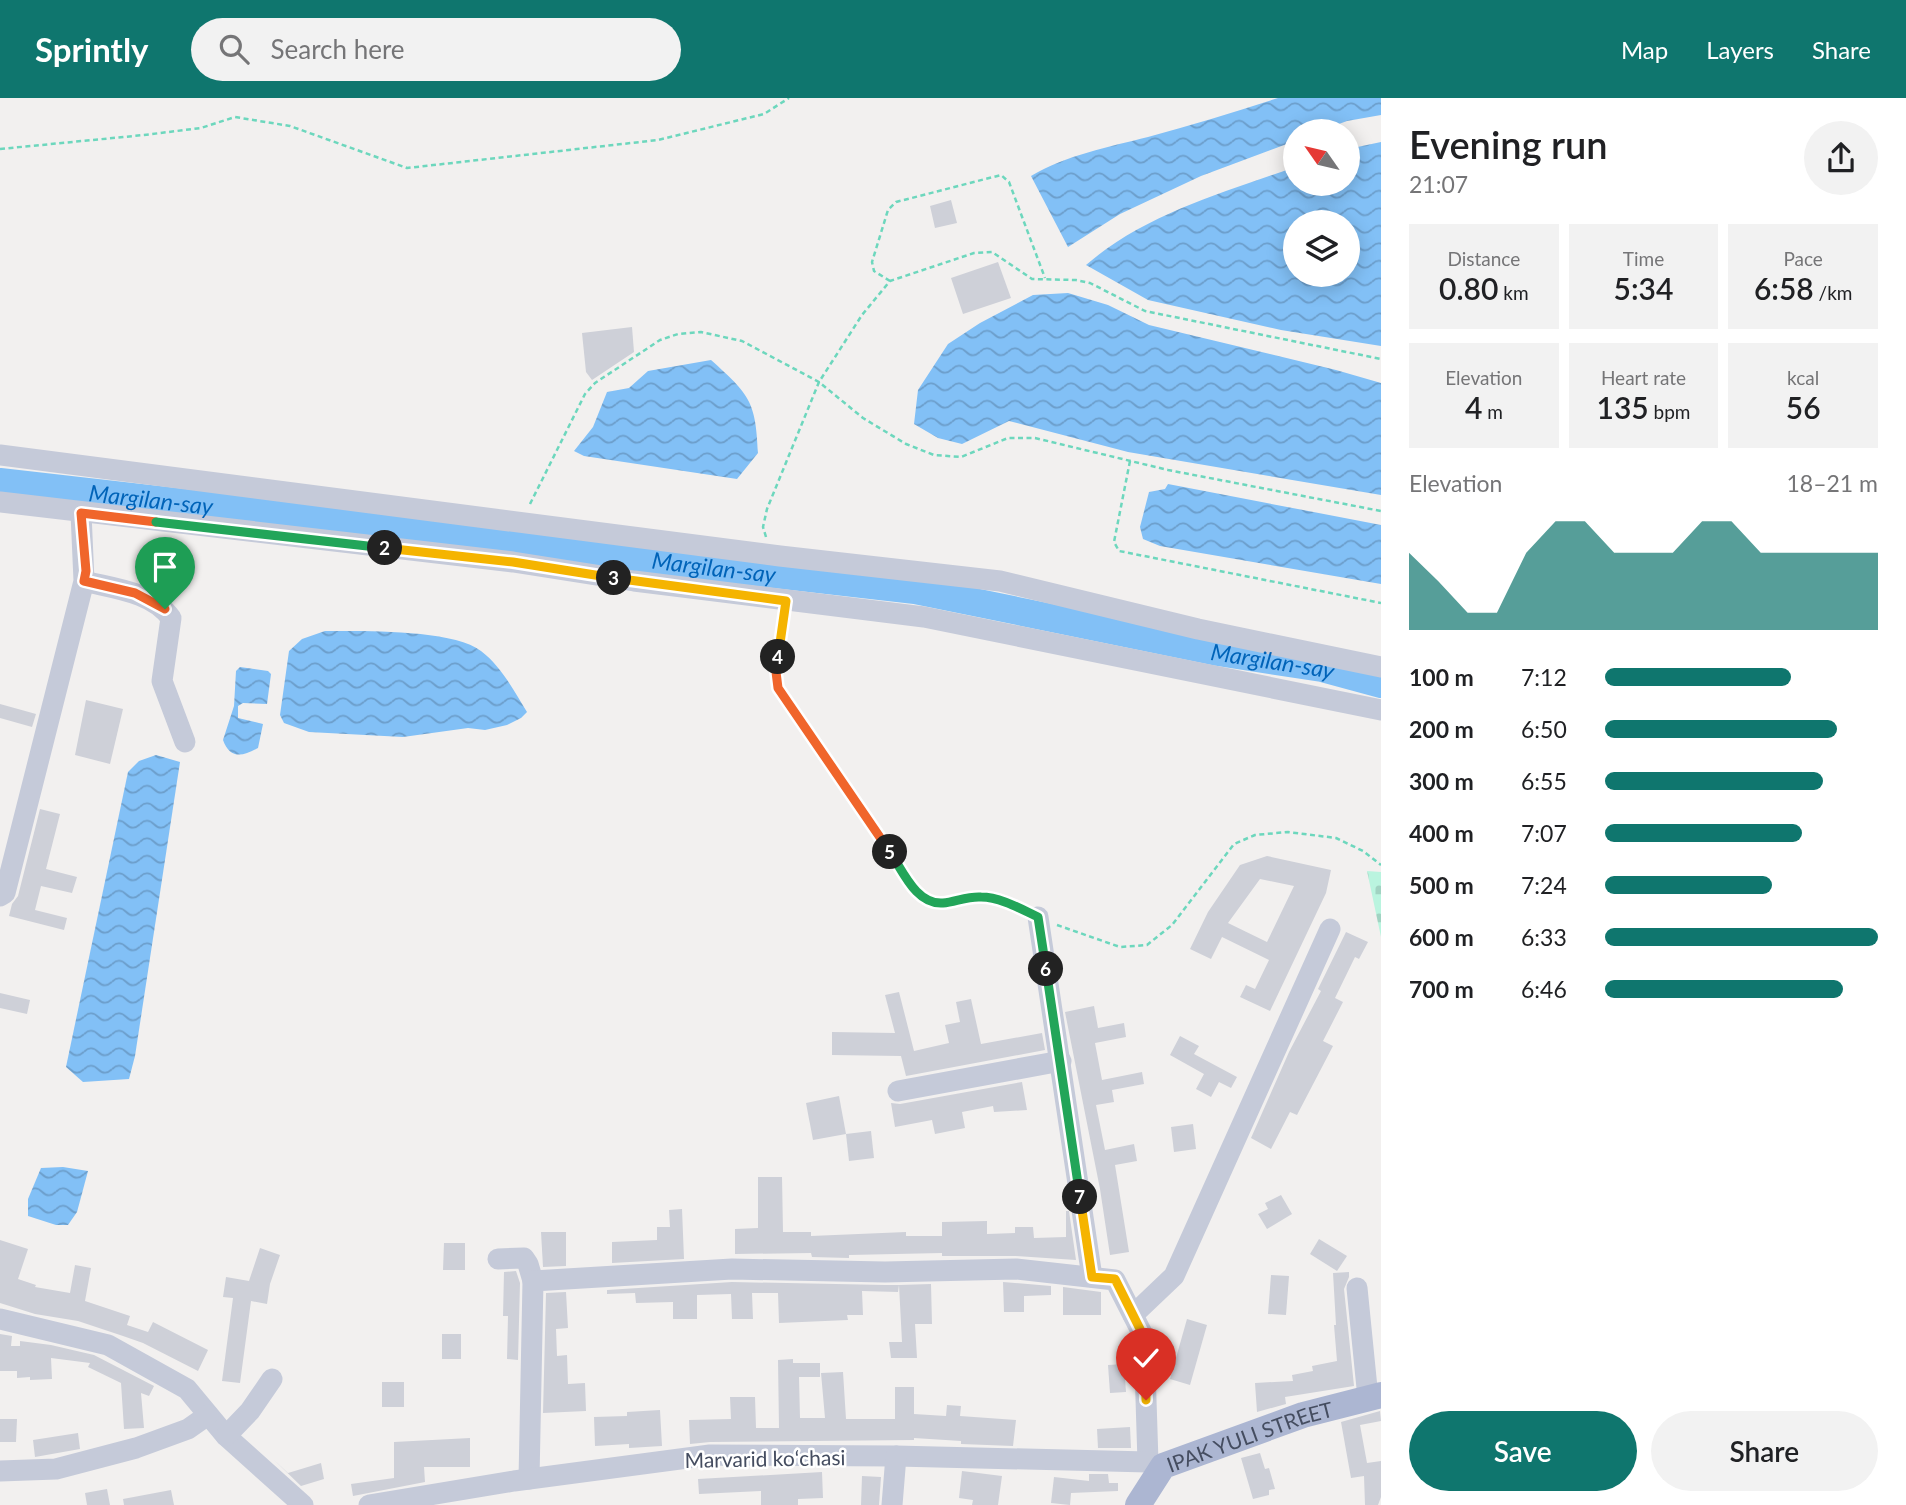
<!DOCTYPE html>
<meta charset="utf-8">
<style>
:root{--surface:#fff;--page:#f2f2f2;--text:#202124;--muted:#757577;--accent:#0f766e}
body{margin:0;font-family:Lato,sans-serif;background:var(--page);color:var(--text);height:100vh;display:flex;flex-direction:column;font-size:26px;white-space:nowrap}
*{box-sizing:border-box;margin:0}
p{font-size:23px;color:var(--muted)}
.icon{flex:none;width:38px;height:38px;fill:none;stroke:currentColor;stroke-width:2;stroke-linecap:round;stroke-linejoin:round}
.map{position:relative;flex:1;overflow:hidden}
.sheet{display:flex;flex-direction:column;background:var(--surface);width:525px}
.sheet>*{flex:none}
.needle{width:46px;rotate:304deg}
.fabs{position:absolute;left:1283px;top:21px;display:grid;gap:14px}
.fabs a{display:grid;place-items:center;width:77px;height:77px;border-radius:50%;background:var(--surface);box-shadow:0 4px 18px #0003;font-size:35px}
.pin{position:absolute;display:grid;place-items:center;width:60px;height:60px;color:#fff;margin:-72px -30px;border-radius:50% 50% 50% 0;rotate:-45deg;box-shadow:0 0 7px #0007}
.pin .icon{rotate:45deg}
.km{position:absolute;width:35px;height:35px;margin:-18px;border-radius:50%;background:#222;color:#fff;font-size:19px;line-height:35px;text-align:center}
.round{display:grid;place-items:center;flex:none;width:74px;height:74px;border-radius:37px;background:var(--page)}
.summary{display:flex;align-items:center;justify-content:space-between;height:119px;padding:0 28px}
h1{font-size:38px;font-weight:600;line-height:52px}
.metrics{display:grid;grid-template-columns:repeat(3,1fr);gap:10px;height:119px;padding:7px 28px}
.metrics div{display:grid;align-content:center;border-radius:0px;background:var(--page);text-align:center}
.metrics b{font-size:30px;font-weight:600}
.metrics small{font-size:19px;font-weight:400}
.metrics p{font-size:19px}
.chart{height:196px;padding:14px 28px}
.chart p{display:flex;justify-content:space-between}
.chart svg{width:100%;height:126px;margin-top:7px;fill:var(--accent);opacity:.7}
.primary-button{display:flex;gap:14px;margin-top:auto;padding:14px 28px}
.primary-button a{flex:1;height:80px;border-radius:42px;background:var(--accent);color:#fff;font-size:28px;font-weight:600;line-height:80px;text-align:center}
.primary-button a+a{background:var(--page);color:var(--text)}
ul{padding:0 28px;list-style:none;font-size:23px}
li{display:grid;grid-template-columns:112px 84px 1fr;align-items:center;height:52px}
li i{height:18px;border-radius:9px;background:var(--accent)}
header{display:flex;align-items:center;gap:42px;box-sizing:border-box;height:98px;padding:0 35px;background:var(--accent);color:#fff}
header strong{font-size:33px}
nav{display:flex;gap:38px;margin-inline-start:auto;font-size:24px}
.search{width:490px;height:63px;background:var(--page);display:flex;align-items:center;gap:18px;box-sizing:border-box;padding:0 24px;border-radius:38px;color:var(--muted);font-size:26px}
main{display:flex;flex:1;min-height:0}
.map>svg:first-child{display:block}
.cemetery{fill:url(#cemetery-stones)}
.water{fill:url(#water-waves);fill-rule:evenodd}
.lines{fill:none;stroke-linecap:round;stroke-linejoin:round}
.river{stroke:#82c0f6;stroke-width:28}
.building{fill:#ced0d8;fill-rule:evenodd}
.path{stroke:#6dd7bd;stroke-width:2.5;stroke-dasharray:5 3.5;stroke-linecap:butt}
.minor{stroke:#c5cad9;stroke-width:21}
.major{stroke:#acb6d2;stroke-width:26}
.split-1-casing{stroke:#fff;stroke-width:14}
.split-2-casing{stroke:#fff;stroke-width:14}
.split-3-casing{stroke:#fff;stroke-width:14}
.split-4-casing{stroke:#fff;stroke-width:14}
.split-5-casing{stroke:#fff;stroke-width:14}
.split-6-casing{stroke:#fff;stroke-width:14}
.split-7-casing{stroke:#fff;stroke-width:14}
.split-8-casing{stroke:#fff;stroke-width:14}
.split-1{stroke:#f0652b;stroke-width:9}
.split-2{stroke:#22a559;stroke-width:9}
.split-3{stroke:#f5b400;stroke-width:9}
.split-4{stroke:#f5b400;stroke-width:9}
.split-5{stroke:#f0652b;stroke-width:9}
.split-6{stroke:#22a559;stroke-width:9}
.split-7{stroke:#22a559;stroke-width:9}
.split-8{stroke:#f5b400;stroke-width:9}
.labels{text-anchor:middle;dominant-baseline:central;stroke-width:5;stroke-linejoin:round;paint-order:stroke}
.street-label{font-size:21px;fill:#454d60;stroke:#fff}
.water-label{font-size:23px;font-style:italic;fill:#0063b8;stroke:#fff}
</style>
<header>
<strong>Sprintly</strong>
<div class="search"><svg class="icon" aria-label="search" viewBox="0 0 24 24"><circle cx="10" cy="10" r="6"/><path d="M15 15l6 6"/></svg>Search here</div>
<nav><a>Map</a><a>Layers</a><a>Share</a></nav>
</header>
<main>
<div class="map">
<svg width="1381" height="1407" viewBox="0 0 1381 1407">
<defs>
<pattern id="cemetery-stones" width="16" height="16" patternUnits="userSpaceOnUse" patternTransform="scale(1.75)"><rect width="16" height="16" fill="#baf4df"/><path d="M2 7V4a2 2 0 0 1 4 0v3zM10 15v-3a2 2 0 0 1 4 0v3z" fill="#a1d3c2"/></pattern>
<pattern id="water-waves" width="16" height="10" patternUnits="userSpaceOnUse" patternTransform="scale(1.75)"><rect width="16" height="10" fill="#82c0f6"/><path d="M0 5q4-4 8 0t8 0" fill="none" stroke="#6c9ecb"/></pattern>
</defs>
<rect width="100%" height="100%" fill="#f2f0ef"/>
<!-- cemetery -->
<polygon class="cemetery" points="1367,773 1381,774 1381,839"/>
<!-- water -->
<g class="water">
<path d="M1278,0H1381V17L1347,23L1320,33H1295V43L1201,78L1120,116L1068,149L1031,78C1066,57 1109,49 1148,39C1192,27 1235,14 1278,0Z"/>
<path d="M1381,44V248L1281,232L1148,202L1086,167C1145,116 1222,95 1295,69V86H1348V51ZM1295,124H1348V177H1295Z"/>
<polygon points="1068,195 1108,207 1149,227 1336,272 1381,285 1381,397 1128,354 1009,323 962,346 938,340 914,326 918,292 948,246 980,225 1033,197"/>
<path d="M711,262C749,296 756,303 758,355L737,381L584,358L574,353L593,329L607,294L629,290L648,273Z"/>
<polygon points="1168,386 1381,427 1381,486 1160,448 1143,441 1140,429 1149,394 1165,391"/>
<path d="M325,533C362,533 453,531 481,553C501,568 514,593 527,614L521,620L507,627L485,632L468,630L403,639L309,634L284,625L280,617L289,553L302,541Z"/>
<path d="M240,569L268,573L271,576L267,606L243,605L238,608V620L263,626L258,650C242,659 230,661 223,642L234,608L236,573Z"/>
<polygon points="156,657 180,664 135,958 129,981 83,984 66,969 128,674 139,663"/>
<polygon points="63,1069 88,1073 77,1114 68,1127 56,1127 28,1118 28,1101 41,1070"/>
</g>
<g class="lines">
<!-- river -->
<path class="river" id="s1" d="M0,384L415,431L703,468L915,492L1218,554L1322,570L1381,586"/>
</g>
<!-- building -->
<g class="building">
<polygon points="951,102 957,125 935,130 930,108"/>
<polygon points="998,164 1011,200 963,216 951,180"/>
<polygon points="632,229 634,254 592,282 586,274 582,235"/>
<polygon points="86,602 123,611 110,666 75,657"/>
<polygon points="0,606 36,616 32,629 0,620"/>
<polygon points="40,711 60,716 46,771 77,779 72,795 41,788 35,812 67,820 64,832 9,818 12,806 18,798"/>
<path d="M1267,758L1331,772L1326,795L1270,913L1240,899L1246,887L1255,891L1269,862L1222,839L1211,861L1190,851L1208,814L1240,767ZM1260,781L1294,788L1267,844L1228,825Z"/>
<polygon points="1346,834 1368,844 1359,861 1355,859 1335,900 1343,904 1323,943 1333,948 1297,1017 1290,1014 1271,1051 1251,1040 1289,954 1321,893 1318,891"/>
<polygon points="899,894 914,953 949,945 945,927 960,924 956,904 971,901 981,946 1042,935 1045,952 906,978 901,958 832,957 832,934 895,935 885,897"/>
<polygon points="0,895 30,902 27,916 0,910"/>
<polygon points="1094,908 1098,930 1124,925 1126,939 1095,945 1102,982 1142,974 1144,986 1112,992 1114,1004 1096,1007 1105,1052 1134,1046 1137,1063 1115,1067 1129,1154 1110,1157 1100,1091 1065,914"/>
<polygon points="1180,938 1199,948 1194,956 1237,979 1231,990 1219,984 1211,999 1196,991 1204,976 1170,957"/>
<polygon points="1022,984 1027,1012 994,1014 993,1008 962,1014 965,1030 935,1036 932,1022 895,1029 891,1005 900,1006"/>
<polygon points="839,998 846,1036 813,1042 806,1005"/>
<polygon points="1193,1026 1196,1051 1174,1054 1171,1029"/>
<polygon points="871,1033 874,1060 849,1063 846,1036"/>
<polygon points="758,1079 782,1079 783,1134 811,1134 811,1138 906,1134 906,1138 942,1138 942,1124 987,1123 987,1136 1015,1135 1015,1129 1033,1129 1034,1140 1066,1139 1066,1113 1069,1113 1076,1162 1016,1158 942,1158 942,1155 849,1157 849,1160 812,1159 811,1155 735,1156 735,1131 758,1130"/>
<polygon points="1281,1097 1292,1116 1267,1131 1258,1116 1268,1111 1265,1105"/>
<polygon points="682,1111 684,1161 612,1165 612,1144 657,1142 657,1129 670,1129 669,1112"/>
<polygon points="541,1134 566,1134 566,1168 543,1169"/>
<polygon points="1319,1141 1347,1158 1337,1173 1310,1156"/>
<polygon points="0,1142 28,1151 18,1181 36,1187 35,1189 70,1195 75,1167 91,1170 85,1203 130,1218 127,1227 148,1234 153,1224 208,1252 198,1273 143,1245 123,1238 78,1223 35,1216 0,1205"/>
<polygon points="444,1145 465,1145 465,1172 443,1172"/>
<polygon points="260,1150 280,1157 270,1186 267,1206 251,1203 240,1285 222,1283 233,1200 223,1199 226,1179 249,1183"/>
<polygon points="516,1173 520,1185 518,1262 507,1261 508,1218 503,1218 504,1174"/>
<polygon points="1349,1174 1349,1179 1344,1191 1354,1288 1285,1299 1286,1306 1257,1314 1255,1285 1293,1283 1292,1277 1313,1273 1312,1268 1337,1263 1334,1227 1336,1227 1333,1175"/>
<polygon points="1271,1177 1289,1178 1286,1217 1268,1216"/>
<polygon points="732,1184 885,1187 899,1187 898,1194 862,1193 863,1217 847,1217 848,1222 779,1225 778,1195 752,1195 753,1221 732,1221 731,1196 697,1197 697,1221 673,1221 673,1204 636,1205 635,1195 607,1196 607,1192"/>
<polygon points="1003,1184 1051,1188 1051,1197 1024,1198 1024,1214 1004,1214"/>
<polygon points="931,1186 932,1226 915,1226 917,1260 891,1260 889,1244 902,1244 899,1187"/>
<polygon points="1063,1189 1101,1194 1101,1217 1063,1217"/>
<polygon points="566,1194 568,1230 556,1231 557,1258 567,1257 568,1286 585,1285 586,1313 543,1315 546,1195"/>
<polygon points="1187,1221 1207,1227 1190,1287 1170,1281"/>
<polygon points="0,1236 12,1238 11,1248 20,1248 20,1243 51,1247 94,1257 154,1288 149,1298 141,1295 144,1330 124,1331 121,1285 88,1269 90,1265 51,1260 52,1281 30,1282 30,1279 17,1280 17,1273 0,1273"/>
<rect x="442" y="1236" width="19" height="25"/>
<polygon points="793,1261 793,1265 820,1265 820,1279 799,1279 800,1320 825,1320 821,1275 843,1274 846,1321 895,1321 895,1289 914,1289 914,1316 946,1318 947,1307 961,1308 960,1318 1016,1322 1013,1348 961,1346 961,1343 914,1340 914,1342 710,1344 690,1346 689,1322 731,1321 730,1299 755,1299 756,1330 779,1330 778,1262"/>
<polygon points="1124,1266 1126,1294 1110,1295 1108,1267"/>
<rect x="382" y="1284" width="22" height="25"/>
<polygon points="660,1312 662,1348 629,1350 629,1346 595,1348 594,1319 627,1318 627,1314"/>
<polygon points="1380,1313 1381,1323 1360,1327 1367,1365 1381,1363 1381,1399 1378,1407 1365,1407 1364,1378 1351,1380 1341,1324"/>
<polygon points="0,1321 17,1321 16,1344 0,1344"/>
<polygon points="1130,1329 1131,1350 1098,1350 1097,1331"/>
<polygon points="78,1335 80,1351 35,1359 33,1342"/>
<polygon points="470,1340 470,1369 424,1369 425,1384 353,1398 351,1386 394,1380 394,1344"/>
<polygon points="1260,1355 1265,1371 1269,1370 1275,1391 1269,1392 1269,1397 1253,1401 1241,1360"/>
<polygon points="273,1361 288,1375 321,1365 324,1381 301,1388"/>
<polygon points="962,1373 1002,1378 998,1407 972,1407 973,1402 959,1400"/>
<polygon points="822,1374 823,1400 798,1401 798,1407 761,1407 761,1393 699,1396 698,1381"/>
<polygon points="1089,1376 1108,1376 1109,1385 1118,1385 1118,1393 1071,1395 1070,1407 1051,1405 1054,1379 1089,1383"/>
<polygon points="862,1378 881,1379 879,1407 861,1407"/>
<polygon points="107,1391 110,1407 87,1407 85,1395"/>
<polygon points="171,1392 174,1407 124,1407 123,1401"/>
</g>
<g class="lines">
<!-- path -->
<g class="path">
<polyline points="0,51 144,37 201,30 235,19 290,28 407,70 658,42 764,16 789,0"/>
<polyline points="890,183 874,173 872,164 888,112 896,104 1001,77 1009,84 1045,180"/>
<polyline points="1130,363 1114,444 1119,453 1381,505"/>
<polyline points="530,406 585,296 595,285 660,242 678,236 701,234 742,243 819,284 863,320 906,346 934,357 961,359 1008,340 1035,340 1168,372 1381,413"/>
<polyline points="766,439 763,429 767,411 819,284 862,217 890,183 974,155 992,154 1032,181 1076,182 1090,185 1145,213 1381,261"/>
<path d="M784,518L776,574L778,590L917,795C942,813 954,799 980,799C994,799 1010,806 1022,812"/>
<polyline points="1057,827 1120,849 1147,847 1172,827 1234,746 1255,737 1288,734 1336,740 1363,753 1381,767"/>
</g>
<!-- minor -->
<g class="minor">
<polyline points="0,357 780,458 1000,483 1198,531 1381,569"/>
<polyline points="0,404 513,464 634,483 924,519 1381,612"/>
<path d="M92,485C119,491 154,496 171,520L162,583L185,644"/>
<polyline points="0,798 5,795 84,483 81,415"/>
<polyline points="1038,819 1092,1179"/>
<polyline points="898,993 1061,963"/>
<polyline points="498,1161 524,1160 528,1166 533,1183"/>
<polyline points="1357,1190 1368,1300"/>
<polyline points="1133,1217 1174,1178 1330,831"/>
<polyline points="0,1221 108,1247 187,1291 226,1338 303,1407"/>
<polyline points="226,1338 250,1313 272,1281"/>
<polyline points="0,1373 56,1371 136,1350 188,1331 208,1317"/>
<polyline points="529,1381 533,1183 732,1171 885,1174 1016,1171 1115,1182 1144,1239 1148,1364"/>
<polyline points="369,1407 514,1383 710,1357 896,1358 1148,1364 1161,1368"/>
<polyline points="892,1407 896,1358"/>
</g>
<!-- major -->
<path class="major" id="s2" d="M1138,1407L1163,1368L1303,1317L1381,1297"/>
</g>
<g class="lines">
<!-- split-1 casing -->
<g class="split-1-casing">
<polyline id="split-1" points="156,424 81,415 86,473 84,483 135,495 165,511"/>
</g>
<!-- split-2 casing -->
<g class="split-2-casing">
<polyline id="split-2" points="156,424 385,450"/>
</g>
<!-- split-3 casing -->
<g class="split-3-casing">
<polyline id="split-3" points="385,450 513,464 614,480"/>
</g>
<!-- split-4 casing -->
<g class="split-4-casing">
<polyline id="split-4" points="614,480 786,503 778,559"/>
</g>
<!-- split-5 casing -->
<g class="split-5-casing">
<polyline id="split-5" points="778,559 776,574 778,590 890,754"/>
</g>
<!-- split-6 casing -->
<g class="split-6-casing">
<path id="split-6" d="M890,754C903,773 916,807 943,805C955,804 968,798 981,799C1000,799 1021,811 1038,819L1046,871"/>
</g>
<!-- split-7 casing -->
<g class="split-7-casing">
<polyline id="split-7" points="1046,871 1080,1099"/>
</g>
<!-- split-8 casing -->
<g class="split-8-casing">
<polyline id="split-8" points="1080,1099 1092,1179 1115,1181 1144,1239 1146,1302"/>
</g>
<!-- split-1 -->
<use href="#split-1" class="split-1"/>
<!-- split-2 -->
<use href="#split-2" class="split-2"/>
<!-- split-3 -->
<use href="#split-3" class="split-3"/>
<!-- split-4 -->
<use href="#split-4" class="split-4"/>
<!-- split-5 -->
<use href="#split-5" class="split-5"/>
<!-- split-6 -->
<use href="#split-6" class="split-6"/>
<!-- split-7 -->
<use href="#split-7" class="split-7"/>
<!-- split-8 -->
<use href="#split-8" class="split-8"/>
</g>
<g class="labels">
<!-- street labels -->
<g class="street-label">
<text stroke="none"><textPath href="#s2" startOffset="138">IPAK YULI STREET</textPath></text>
<text transform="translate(765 1360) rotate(-1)">Marvarid koʻchasi</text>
</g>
<!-- water labels -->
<g class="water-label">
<text stroke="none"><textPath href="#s1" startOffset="152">Margilan-say</textPath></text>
<text stroke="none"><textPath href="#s1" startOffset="719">Margilan-say</textPath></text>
<text stroke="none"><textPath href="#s1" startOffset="1286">Margilan-say</textPath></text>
</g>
</g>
</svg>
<div class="fabs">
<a><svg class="needle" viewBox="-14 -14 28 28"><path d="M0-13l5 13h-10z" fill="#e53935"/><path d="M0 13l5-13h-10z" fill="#757577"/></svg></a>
<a><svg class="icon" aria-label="layers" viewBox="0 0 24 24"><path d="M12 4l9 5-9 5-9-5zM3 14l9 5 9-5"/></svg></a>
</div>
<div class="pin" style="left:165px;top:511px;background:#1e9e55"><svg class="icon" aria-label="arrive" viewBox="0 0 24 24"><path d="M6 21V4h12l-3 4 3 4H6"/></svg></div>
<div class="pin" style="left:1146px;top:1302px;background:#d93025"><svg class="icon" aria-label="check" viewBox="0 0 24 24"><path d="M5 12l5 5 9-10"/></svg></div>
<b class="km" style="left:385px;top:450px">2</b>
<b class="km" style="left:614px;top:480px">3</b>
<b class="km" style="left:778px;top:559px">4</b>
<b class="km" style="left:890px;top:754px">5</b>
<b class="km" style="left:1046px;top:871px">6</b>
<b class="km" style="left:1080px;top:1099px">7</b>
</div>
<section class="sheet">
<div class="summary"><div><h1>Evening run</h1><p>21:07</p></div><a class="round"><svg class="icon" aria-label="share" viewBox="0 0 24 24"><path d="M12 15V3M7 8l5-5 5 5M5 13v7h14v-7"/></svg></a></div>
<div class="metrics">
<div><p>Distance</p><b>0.80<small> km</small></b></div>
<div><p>Time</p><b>5:34</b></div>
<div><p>Pace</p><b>6:58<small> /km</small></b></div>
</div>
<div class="metrics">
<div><p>Elevation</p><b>4<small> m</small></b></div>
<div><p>Heart rate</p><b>135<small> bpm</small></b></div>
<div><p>kcal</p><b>56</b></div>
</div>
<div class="chart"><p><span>Elevation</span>18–21 m</p>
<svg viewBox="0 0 160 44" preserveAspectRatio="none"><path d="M0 44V17L10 27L20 38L30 38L40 17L50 6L60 6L70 17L80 17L90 17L100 6L110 6L120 17L130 17L140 17L150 17L160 17V44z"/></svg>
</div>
<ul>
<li><b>100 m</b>7:12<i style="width:68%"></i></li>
<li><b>200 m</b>6:50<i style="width:85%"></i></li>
<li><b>300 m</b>6:55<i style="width:80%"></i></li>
<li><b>400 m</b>7:07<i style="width:72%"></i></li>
<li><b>500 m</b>7:24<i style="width:61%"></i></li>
<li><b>600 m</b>6:33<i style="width:100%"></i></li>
<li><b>700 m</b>6:46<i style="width:87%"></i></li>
</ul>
<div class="primary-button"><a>Save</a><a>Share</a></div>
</section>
</main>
